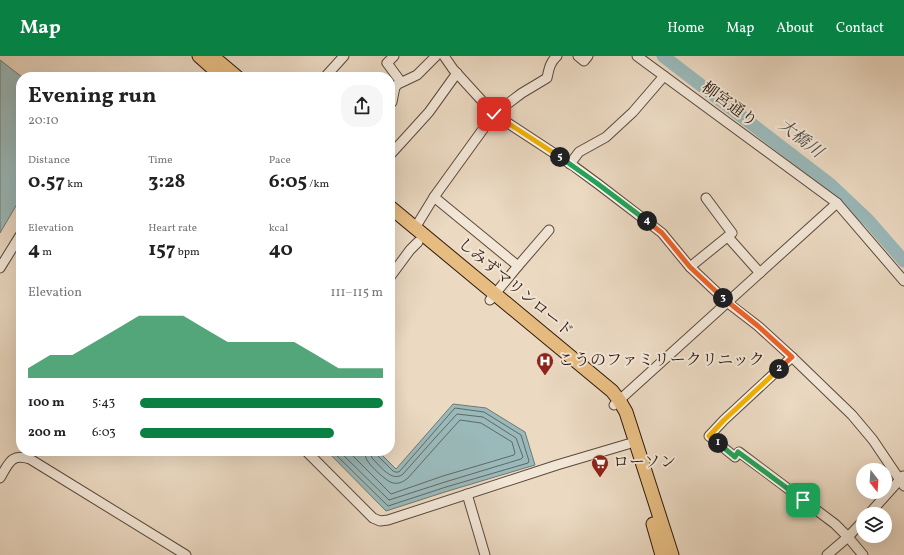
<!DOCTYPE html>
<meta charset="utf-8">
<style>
:root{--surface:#fff;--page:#f6f6f6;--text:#222;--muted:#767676;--accent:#0b8043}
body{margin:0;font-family:Vollkorn,"Noto Serif JP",serif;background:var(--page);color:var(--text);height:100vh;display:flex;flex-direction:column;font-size:15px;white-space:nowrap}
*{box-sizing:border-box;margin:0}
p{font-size:13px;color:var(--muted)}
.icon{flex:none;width:22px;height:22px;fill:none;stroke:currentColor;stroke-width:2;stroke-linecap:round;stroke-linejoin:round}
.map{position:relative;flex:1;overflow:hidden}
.sheet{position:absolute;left:16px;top:16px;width:379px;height:384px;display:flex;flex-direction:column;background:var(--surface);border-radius:16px;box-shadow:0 4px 16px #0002}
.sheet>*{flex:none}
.needle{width:26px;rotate:163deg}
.controls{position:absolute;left:856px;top:407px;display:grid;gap:8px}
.controls a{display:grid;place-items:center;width:36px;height:36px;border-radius:50%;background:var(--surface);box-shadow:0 4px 16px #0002;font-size:20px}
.pin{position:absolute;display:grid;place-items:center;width:34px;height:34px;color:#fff;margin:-17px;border-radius:8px;box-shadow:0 2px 6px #0006}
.km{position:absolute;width:20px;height:20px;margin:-10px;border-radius:50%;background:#222;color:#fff;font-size:11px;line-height:20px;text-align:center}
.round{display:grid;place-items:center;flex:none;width:42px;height:42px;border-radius:16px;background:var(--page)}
.headline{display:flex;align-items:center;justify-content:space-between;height:68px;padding:0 12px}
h1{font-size:22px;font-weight:700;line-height:30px}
.stats{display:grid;grid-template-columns:repeat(3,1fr);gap:6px;height:68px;padding:4px 12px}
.stats div{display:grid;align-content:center}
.stats b{font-size:20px;font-weight:700}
.stats small{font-size:11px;font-weight:400}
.stats p{font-size:11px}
.chart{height:112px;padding:8px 12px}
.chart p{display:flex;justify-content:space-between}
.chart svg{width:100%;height:72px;margin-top:4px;fill:var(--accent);opacity:.7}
ul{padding:0 12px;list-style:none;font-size:13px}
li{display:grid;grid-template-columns:64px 48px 1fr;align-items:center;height:30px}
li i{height:10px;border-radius:5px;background:var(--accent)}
header{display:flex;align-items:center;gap:24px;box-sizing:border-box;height:56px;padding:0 20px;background:var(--accent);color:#fff}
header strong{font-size:19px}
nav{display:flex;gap:22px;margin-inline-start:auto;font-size:14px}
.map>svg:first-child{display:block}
.water{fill:#9ab9ba;stroke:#6e7975}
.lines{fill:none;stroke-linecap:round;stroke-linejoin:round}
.shore{stroke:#626864;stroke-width:1}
.river{stroke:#9ab9ba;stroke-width:13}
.minor-casing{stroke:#5b483a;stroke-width:11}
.highway-casing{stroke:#2b180d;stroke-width:15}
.minor{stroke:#f2e6d7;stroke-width:9}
.highway{stroke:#e6bc81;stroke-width:13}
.split-1-casing{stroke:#fff;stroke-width:8}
.split-2-casing{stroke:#fff;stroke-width:8}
.split-3-casing{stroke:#fff;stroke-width:8}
.split-4-casing{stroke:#fff;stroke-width:8}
.split-5-casing{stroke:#fff;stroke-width:8}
.split-6-casing{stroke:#fff;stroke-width:8}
.split-1{stroke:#22a559;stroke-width:5}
.split-2{stroke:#f5b400;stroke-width:5}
.split-3{stroke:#f0652b;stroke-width:5}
.split-4{stroke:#f0652b;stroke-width:5}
.split-5{stroke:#22a559;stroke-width:5}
.split-6{stroke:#f5b400;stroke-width:5}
.labels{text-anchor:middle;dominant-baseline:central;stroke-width:4;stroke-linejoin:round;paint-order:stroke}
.street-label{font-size:16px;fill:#2b180d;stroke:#f2e6d7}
.poi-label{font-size:16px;fill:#2b180d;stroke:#f2e6d7;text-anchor:start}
.water-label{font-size:17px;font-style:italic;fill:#52504a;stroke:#f2e6d7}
</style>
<header>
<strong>Map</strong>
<nav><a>Home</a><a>Map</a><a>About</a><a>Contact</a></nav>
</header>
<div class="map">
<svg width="904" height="499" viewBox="0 0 904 499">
<rect width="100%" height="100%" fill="#ebd9c2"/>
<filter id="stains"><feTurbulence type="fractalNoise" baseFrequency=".005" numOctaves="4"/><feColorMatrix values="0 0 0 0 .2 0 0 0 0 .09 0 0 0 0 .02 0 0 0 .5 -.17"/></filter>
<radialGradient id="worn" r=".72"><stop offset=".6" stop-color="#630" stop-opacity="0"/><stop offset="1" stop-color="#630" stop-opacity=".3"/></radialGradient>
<!-- water -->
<g class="water">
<polygon points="0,4 22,21 21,21 21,143 17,148 0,177"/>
<polygon points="453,348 486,352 525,376 535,409 448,435 386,455 327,395 378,395 396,413"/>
</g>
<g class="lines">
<!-- shore -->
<g class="shore">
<polyline points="332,395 388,450 446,431 528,407 529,405 521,379 484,356 455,352 454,353 399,416 395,416 393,415 377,399 375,395"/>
<path d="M339,395L389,444L445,426L521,403L523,401L516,382L483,361L457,358L435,382L403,418C392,427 380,410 372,402L371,399L370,395"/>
<path d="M348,395L391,438L443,420L514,399L515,397L512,386L481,367L460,364L440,386L408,422C403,426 399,428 393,427C387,426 370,410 367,404C365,401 365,398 364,395"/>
</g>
<!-- river -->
<polyline class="river" points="663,0 831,129 869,165 904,205"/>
<!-- minor casing -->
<g class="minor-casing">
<g id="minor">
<polyline points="394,0 387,7 401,26"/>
<polyline points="444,0 453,13 494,58 575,111 598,128 662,177 690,211 728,247 758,270 792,301 852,359 873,384 904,430"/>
<polyline points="578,0 584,5 588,0"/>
<polyline points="637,0 837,147 904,225"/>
<polyline points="325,21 344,0"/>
<polyline points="390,48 392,46 395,31 398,28 417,19 436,0"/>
<polyline points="390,99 429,56 457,17"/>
<polyline points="570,108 579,96 606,81 633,56 664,20"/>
<polyline points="434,141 518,210"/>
<path d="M415,172L434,141L494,58L522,37L547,22C549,13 550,6 557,0"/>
<polyline points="728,181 760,217"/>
<polyline points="690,211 732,177 706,142"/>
<polyline points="0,212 21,178"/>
<polyline points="390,221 410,194 418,186"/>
<polyline points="490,244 518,210 549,174"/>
<polyline points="792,301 724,364 709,380 735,401 739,396 835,468 848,481 863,499"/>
<polyline points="614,349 837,147"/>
<polyline points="306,395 373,462 380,465 388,464 557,409 628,388"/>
<path d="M0,422C9,407 11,397 30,403L186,499"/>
<polyline points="467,438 485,499"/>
<polyline points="869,458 903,420"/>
<polyline points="827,499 848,481 863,465"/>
</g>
</g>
<!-- highway casing -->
<g class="highway-casing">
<g id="highway">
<polyline points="199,0 217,16"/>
<polyline points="212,0 237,21"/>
<polyline points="390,151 612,335 619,344 626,356 672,499"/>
<polyline points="653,468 662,499"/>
</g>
</g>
<!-- minor -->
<use href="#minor" class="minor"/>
<!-- highway -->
<use href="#highway" class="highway"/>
</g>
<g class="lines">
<!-- split-1 casing -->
<g class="split-1-casing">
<polyline id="split-1" points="718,387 735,401 738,396 803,444"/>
</g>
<!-- split-2 casing -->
<g class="split-2-casing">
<polyline id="split-2" points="718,387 709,380 724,364 779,313"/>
</g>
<!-- split-3 casing -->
<g class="split-3-casing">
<polyline id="split-3" points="723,242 758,270 792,301 779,313"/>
</g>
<!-- split-4 casing -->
<g class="split-4-casing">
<polyline id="split-4" points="647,165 662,177 690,211 723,242"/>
</g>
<!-- split-5 casing -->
<g class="split-5-casing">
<polyline id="split-5" points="560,101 598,128 647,165"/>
</g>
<!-- split-6 casing -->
<g class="split-6-casing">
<polyline id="split-6" points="494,58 560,101"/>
</g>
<!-- split-1 -->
<use href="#split-1" class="split-1"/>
<!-- split-2 -->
<use href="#split-2" class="split-2"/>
<!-- split-3 -->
<use href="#split-3" class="split-3"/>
<!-- split-4 -->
<use href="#split-4" class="split-4"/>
<!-- split-5 -->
<use href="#split-5" class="split-5"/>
<!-- split-6 -->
<use href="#split-6" class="split-6"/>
</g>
<!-- icons -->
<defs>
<g id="hospital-pin" transform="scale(0.9)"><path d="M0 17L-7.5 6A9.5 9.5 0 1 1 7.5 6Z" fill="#8f2418" stroke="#f2e6d7"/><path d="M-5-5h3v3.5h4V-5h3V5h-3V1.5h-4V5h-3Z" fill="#fff"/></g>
<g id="supermarket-pin" transform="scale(0.9)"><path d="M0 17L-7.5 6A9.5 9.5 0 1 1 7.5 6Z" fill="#8f2418" stroke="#f2e6d7"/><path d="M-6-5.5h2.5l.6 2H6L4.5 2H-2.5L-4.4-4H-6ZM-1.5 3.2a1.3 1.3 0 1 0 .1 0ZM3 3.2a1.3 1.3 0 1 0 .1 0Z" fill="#fff"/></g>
</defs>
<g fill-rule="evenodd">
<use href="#hospital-pin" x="545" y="305"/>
<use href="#supermarket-pin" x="600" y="407"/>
</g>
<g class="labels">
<!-- street labels -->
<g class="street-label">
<text transform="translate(729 49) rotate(36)">柳宮通り</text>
<text transform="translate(515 232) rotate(40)">しみずマリンロード</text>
</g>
<!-- poi labels -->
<g class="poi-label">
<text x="558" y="305">こうのファミリークリニック</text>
<text x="613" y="407">ローソン</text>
</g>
<!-- water labels -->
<g class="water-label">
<text transform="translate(800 83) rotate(38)">大橋川</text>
</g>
</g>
<rect width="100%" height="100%" filter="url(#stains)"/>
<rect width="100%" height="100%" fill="url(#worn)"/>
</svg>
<div class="controls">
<a><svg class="needle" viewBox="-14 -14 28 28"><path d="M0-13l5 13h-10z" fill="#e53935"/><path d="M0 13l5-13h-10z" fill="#767676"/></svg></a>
<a><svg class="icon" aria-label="layers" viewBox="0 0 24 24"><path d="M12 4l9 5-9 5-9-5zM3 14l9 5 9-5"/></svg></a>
</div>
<div class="pin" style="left:803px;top:444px;background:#1e9e55"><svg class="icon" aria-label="arrive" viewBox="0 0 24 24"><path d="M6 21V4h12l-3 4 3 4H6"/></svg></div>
<div class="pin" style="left:494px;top:58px;background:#d93025"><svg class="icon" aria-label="check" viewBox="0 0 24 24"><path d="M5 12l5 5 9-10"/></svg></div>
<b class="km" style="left:718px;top:387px">1</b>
<b class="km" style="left:779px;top:313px">2</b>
<b class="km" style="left:723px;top:242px">3</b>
<b class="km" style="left:647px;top:165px">4</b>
<b class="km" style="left:560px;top:101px">5</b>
<section class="sheet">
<div class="headline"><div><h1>Evening run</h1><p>20:10</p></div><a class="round"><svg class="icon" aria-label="share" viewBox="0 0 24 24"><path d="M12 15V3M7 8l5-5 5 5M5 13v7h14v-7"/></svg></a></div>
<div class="stats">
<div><p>Distance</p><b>0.57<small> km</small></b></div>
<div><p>Time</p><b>3:28</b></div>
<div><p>Pace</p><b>6:05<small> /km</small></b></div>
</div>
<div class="stats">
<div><p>Elevation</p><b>4<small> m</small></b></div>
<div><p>Heart rate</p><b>157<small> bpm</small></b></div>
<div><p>kcal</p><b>40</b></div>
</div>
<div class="chart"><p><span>Elevation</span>111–115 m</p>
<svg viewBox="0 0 160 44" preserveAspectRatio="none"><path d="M0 44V38L10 30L20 30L30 22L40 14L50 6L60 6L70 6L80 14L90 22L100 22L110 22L120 22L130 30L140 38L150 38L160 38V44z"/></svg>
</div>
<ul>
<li><b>100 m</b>5:43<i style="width:100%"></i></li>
<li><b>200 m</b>6:03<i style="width:80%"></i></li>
</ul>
</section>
</div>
